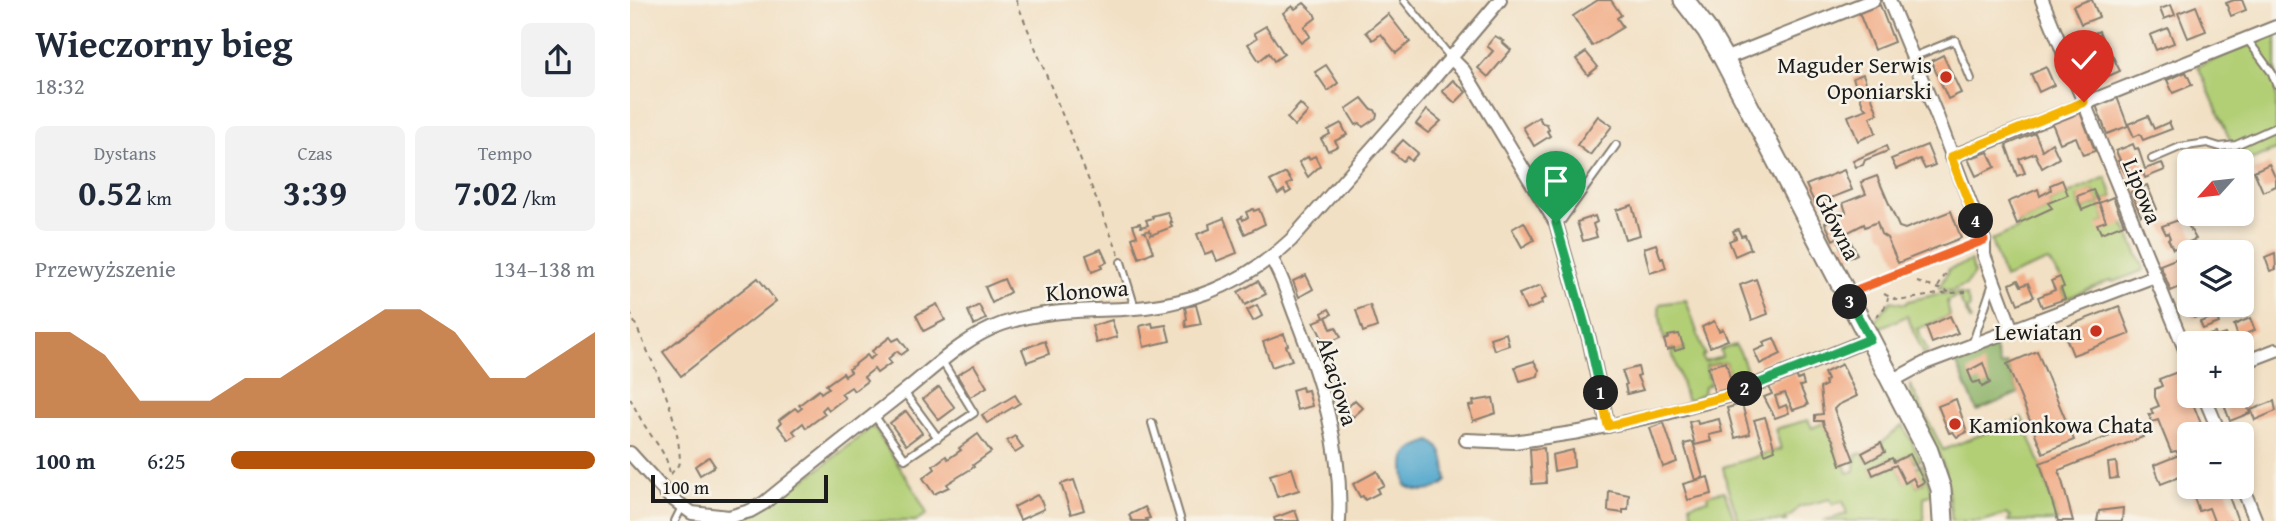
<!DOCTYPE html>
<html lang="pl">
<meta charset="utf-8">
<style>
:root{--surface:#fff;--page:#f2f2f3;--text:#1f2937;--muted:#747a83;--accent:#b45309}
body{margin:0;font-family:"Gentium Book Plus",serif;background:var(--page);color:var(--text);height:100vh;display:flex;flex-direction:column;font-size:26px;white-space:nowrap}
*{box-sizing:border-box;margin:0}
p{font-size:23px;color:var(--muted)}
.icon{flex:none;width:38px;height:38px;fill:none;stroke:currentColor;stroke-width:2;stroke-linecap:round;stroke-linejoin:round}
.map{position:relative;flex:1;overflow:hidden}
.panel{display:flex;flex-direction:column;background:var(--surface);width:630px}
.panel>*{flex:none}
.needle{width:46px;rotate:243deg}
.tools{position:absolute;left:1547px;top:149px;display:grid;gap:14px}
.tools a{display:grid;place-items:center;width:77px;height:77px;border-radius:10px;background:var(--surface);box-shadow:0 4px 10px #0003;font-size:35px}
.scale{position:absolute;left:21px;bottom:18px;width:177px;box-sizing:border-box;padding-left:7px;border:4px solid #1c1c1c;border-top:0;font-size:19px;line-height:24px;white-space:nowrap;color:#1c1c1c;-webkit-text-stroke:5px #f7f3e8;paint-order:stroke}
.pin{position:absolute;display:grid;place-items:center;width:60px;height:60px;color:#fff;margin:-72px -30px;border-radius:50% 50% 50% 0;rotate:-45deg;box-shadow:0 0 7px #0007}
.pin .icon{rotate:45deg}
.km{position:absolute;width:35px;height:35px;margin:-18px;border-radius:50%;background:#222;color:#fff;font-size:19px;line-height:35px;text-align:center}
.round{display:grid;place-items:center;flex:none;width:74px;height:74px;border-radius:10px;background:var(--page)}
.headline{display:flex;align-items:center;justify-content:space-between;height:119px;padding:0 35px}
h1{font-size:38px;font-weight:700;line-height:52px}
.metrics{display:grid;grid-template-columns:repeat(3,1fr);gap:10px;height:119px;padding:7px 35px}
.metrics div{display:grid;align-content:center;border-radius:10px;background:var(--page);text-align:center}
.metrics b{font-size:35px;font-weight:700}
.metrics small{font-size:19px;font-weight:400}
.metrics p{font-size:19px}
.chart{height:196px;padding:14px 35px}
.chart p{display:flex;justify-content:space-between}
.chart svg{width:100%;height:126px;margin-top:7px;fill:var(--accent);opacity:.7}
ul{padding:0 35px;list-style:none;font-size:23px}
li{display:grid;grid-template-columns:112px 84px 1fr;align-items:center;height:52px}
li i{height:18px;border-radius:9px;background:var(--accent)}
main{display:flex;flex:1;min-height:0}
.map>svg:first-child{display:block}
.green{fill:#b2cf76;stroke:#677649;stroke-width:2}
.forest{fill:#8db267;stroke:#546742;stroke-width:2}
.water{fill:#50a6cc;stroke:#366174;stroke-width:2}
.building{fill:#f2ae89}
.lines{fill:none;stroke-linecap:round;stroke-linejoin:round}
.service-casing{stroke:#877e70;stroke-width:10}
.minor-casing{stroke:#877e70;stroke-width:16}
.primary-casing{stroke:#877e70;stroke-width:23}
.path{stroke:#877e70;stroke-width:2;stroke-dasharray:5 5;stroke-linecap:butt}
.service{stroke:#fff;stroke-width:6}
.minor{stroke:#fff;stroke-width:12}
.primary{stroke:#fff;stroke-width:19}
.split-1-casing{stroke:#fff;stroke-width:14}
.split-2-casing{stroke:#fff;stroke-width:14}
.split-3-casing{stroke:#fff;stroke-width:14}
.split-4-casing{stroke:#fff;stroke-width:14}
.split-5-casing{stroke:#fff;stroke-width:14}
.split-1{stroke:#22a559;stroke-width:9}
.split-2{stroke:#f5b400;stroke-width:9}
.split-3{stroke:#22a559;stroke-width:9}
.split-4{stroke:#f0652b;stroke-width:9}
.split-5{stroke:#f5b400;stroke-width:9}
.poi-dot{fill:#c8321e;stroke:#f7f3e8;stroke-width:2.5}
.labels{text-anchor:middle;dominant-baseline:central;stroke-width:5;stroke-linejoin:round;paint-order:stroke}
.poi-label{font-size:23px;fill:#1c1c1c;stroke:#f7f3e8;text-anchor:end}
.street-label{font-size:23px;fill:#1c1c1c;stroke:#f7f3e8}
</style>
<main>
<section class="panel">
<div class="headline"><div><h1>Wieczorny bieg</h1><p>18:32</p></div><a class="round"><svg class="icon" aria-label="share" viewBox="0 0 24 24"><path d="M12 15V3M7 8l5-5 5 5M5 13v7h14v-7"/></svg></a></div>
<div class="metrics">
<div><p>Dystans</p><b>0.52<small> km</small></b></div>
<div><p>Czas</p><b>3:39</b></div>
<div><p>Tempo</p><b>7:02<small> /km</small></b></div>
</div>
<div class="chart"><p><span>Przewyższenie</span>134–138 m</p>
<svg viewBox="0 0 160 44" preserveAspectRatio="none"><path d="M0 44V14L10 14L20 22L30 38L40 38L50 38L60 30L70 30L80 22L90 14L100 6L110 6L120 14L130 30L140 30L150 22L160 14V44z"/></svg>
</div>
<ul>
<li><b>100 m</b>6:25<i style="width:100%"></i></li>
</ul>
</section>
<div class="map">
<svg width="1646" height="521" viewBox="0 0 1646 521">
<rect width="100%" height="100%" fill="#f7f3e8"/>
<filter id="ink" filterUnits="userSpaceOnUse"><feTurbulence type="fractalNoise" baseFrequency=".0143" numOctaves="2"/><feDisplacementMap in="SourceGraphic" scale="14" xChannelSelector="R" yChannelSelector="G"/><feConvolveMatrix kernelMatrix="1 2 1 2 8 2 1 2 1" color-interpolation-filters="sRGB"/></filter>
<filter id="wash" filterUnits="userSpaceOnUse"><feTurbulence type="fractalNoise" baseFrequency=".00686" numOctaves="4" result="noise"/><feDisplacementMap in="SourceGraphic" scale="28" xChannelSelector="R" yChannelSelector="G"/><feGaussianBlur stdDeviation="1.57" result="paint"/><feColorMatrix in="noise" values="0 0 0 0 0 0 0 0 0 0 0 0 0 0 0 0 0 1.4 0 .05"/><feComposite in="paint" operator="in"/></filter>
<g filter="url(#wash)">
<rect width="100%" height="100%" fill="#f2e0c4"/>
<!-- green -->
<g class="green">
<polygon points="1646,33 1646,150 1612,163 1612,161 1609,161 1568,66"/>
<polygon points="1476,177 1483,197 1469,203 1463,190 1447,197 1452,210 1469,203 1476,221 1468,224 1494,224 1514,269 1512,271 1483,282 1482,280 1435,299 1430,277 1418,261 1374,278 1361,240 1388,229 1387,224 1421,208 1418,203"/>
<polygon points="1341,261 1344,273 1336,285 1321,291 1309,288 1319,269"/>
<polygon points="1331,293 1331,295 1336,295 1340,307 1337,309 1341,319 1340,320 1328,296 1317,301 1320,316 1287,329 1298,351 1294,355 1277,316 1251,327 1245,321 1261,301 1275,304 1278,301 1308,294"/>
<polygon points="1056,300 1075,355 1072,356 1074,362 1092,357 1090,350 1105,345 1110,352 1121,381 1103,390 1096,362 1076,366 1080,385 1074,387 1073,394 1059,401 1056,399 1041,349 1044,348 1045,351 1054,348 1042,335 1034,340 1029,310 1030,304"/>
<polygon points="1280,384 1313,450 1392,418 1410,463 1428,521 1378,521 1381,516 1376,514 1353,521 1322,521 1315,469 1294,420 1280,396"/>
<polygon points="1178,420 1182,428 1193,423 1203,440 1211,464 1214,463 1217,473 1225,471 1226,455 1232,453 1237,462 1255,452 1251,443 1273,425 1291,460 1285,463 1280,454 1264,462 1261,458 1240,468 1244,475 1266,465 1275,482 1283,478 1287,486 1294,482 1286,467 1293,464 1302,494 1294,497 1294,521 1193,521 1217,514 1213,501 1203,504 1200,499 1169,507 1161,516 1156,518 1157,521 1109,521 1097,486 1093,467 1151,449 1145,429"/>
<polygon points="243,426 285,491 297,514 286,521 99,521 122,515 188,470"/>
<polygon points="1094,491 1105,521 1063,521 1060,504 1078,500 1077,495"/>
</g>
<!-- forest -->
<polygon class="forest" points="1364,346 1370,366 1377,364 1389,393 1347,411 1326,362"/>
<!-- water -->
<path class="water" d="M801,441C816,450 815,465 817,481C804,493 791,494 776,486C772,457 771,451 801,441Z"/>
<g id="blocks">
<!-- building -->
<g class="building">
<polygon points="968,0 981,0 991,15 987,18 993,27 962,46 943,16"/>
<polygon points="1458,0 1462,0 1469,17 1451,24 1443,6"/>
<polygon points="1604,0 1612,0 1616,10 1601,16 1596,3"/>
<polygon points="674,3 684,13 686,18 674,27 680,36 671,43 653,13 662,6 665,9"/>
<polygon points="1250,5 1264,42 1244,50 1229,13"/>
<polygon points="1541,5 1545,15 1534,19 1530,9"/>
<polygon points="1566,6 1576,31 1558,38 1548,13"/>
<polygon points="758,14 780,42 766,53 751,34 743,40 736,32"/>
<polygon points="636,26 654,54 644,61 639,53 629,61 618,44 627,38 624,33"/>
<polygon points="1538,28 1544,43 1526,50 1520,35"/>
<polygon points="1469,31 1476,48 1462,54 1460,47 1457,48 1453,38"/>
<polygon points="865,36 874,41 872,42 881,50 858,77 848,68 863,51 857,46"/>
<polygon points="956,52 968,67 958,75 946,59"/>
<polygon points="1313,55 1331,93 1318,99 1301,61"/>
<polygon points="1482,55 1490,71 1472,79 1465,62"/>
<polygon points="696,65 708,83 698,91 685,72"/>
<polygon points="1416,67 1424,85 1409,92 1401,74"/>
<polygon points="1556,72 1562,85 1543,93 1537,80"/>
<polygon points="1233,74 1248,114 1240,117 1246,133 1228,141 1218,116 1237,109 1234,107 1223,78"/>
<polygon points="823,80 836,92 825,103 812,91"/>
<polygon points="1487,97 1498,126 1477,134 1466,105"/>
<polygon points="732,98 741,109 745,110 747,114 746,118 733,127 730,123 726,125 716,109"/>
<polygon points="670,104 678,112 665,126 657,118"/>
<polygon points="797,110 811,121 798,133 786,124"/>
<polygon points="1450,112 1465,151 1453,155 1446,137 1430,143 1422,123"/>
<polygon points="968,116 982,126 960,155 947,145"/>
<polygon points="1518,116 1524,129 1539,122 1542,129 1513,140 1510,134 1504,137 1498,124"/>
<polygon points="909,117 912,123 917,124 919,130 917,131 920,136 904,146 893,127"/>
<polygon points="711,123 717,135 705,141 708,146 698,151 691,139 700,134 698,130"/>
<polygon points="1405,133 1412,150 1422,143 1429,158 1412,168 1405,153 1389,159 1395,173 1387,176 1376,145"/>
<polygon points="773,140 788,153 781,161 777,157 773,161 762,152"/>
<polygon points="1503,144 1505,149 1508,148 1515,169 1532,163 1535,170 1515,178 1512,170 1497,176 1488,161 1490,160 1486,151"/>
<polygon points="1297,145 1305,165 1295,169 1290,159 1266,169 1261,159"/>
<polygon points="1256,146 1258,151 1235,160 1233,165 1226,167 1223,161"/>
<polygon points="1358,152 1365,167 1346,176 1338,159"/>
<polygon points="685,156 690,166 678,177 669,162 678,157 679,159"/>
<polygon points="935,161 948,171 935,190 921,180"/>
<polygon points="1639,164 1646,179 1646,186 1633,192 1624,171"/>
<polygon points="1214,170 1222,190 1185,204 1176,185"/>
<polygon points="656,173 662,182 657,185 661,191 656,194 654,190 648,194 640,181"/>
<polygon points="1247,176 1269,227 1275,229 1321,211 1331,238 1268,263 1257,238 1251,234 1247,222 1235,227 1234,224 1203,240 1195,223 1216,212 1213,203 1236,194 1231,182"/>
<polygon points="1432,180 1438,195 1418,203 1422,208 1387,224 1378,202 1408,189 1410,196 1421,190 1420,185"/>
<polygon points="1517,185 1527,209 1511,216 1501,192"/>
<polygon points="1463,190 1469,203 1483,197 1494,224 1471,233 1467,224 1476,221 1469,203 1452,210 1447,196"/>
<polygon points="1002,205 1010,235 995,239 986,210"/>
<polygon points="623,209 624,211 629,209 635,224 615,234 608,219 612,217 613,220 618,217 616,212"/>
<polygon points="537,212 542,222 540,222 542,227 521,235 520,230 514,232 516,233 523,252 509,258 502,238 507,236 503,225 510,223 511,227 518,225 516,220 523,218 522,216"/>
<polygon points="965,216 967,222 963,224 967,237 953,241 947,222"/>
<polygon points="594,218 607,253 587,261 583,251 575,254 567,234 580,229 579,224"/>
<polygon points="1554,218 1566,239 1543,249 1538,239 1540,238 1538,233 1536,234 1532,226"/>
<polygon points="894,222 904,240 892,247 882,229"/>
<polygon points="1108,229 1111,236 1115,235 1121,249 1105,256 1099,241 1106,238 1103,231"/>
<polygon points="1219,238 1227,254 1217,259 1209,243"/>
<polygon points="1026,244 1031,259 1033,258 1036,268 1020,273 1014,248"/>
<polygon points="471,249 477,262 471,265 472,268 462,272 456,255"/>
<polygon points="1645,253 1646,269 1640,271 1635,257"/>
<polygon points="1550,257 1559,283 1541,291 1530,265"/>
<polygon points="676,275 683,289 669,297 663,281"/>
<polygon points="1430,277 1434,287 1431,288 1435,299 1412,307 1408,297 1425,290 1421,281"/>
<polygon points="128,278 146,301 51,376 33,352"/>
<polygon points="374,279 380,292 362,303 355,287"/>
<polygon points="1126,279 1138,314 1122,320 1110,285"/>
<polygon points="1388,280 1391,286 1398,283 1404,297 1388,304 1380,284"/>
<polygon points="628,281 636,294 615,305 608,292"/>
<polygon points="911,285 916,298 911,300 912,304 896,310 889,294"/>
<polygon points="307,304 315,320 294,331 286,315"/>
<polygon points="1561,304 1579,304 1581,310 1564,318 1559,308 1562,307"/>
<polygon points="349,305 356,319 344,325 338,311"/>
<polygon points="566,305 571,324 556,327 555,320 557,319 555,307"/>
<polygon points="627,305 632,316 623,321 617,310"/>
<polygon points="740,305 747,327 733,332 726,310"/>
<polygon points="1489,306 1500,334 1443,355 1432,328"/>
<polygon points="699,309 702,314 696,317 701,329 706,327 711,337 695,344 684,322 694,318 692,313"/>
<polygon points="1320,316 1328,333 1302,343 1296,327"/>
<polygon points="1586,316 1589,323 1573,329 1570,322"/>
<polygon points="1620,318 1625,330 1608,337 1604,325"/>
<polygon points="482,320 487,337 466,343 462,326"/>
<polygon points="1084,321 1089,331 1093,329 1098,340 1080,347 1072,327"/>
<polygon points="522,323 523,327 536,325 540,341 514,347 510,326"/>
<polygon points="876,333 879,345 864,350 860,338"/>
<polygon points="1585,333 1586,337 1595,334 1599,343 1572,343 1578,340 1576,336"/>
<polygon points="654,334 658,345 656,346 662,360 642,367 633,342"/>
<polygon points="1049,334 1054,348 1045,351 1044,348 1037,350 1034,340 1039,338 1038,336"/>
<polygon points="260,337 263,341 269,338 278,350 271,355 267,351 258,359 261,363 247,373 244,369 234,377 237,381 224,391 221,387 211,394 215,398 199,410 196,406 192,410 195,414 176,428 173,423 163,431 166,435 159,440 148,426 151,423 149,420 165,408 168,411 172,408 169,405 189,390 191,393 195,390 199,388 196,385 213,373 215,376 221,372 219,369 237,355 240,359 245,355 242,351"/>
<polygon points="1144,338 1151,354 1130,364 1124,351 1135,346 1133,342"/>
<polygon points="415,341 419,354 397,362 392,349"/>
<polygon points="1407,351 1444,440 1413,453 1377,364"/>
<polygon points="904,361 909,370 908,376 890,381 885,367"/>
<polygon points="1096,362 1103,390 1085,395 1078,367"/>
<polygon points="1353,363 1360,383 1352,387 1350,381 1343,383 1338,371"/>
<polygon points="1212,364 1227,396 1208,405 1204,409 1224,460 1211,465 1203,440 1194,426 1193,421 1185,421 1185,415 1193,414 1190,388 1196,385 1195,381 1197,380 1194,373"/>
<polygon points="344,365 357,387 340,397 327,375"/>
<polygon points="1008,367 1010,375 1007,376 1013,390 997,394 995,385 997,384 992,371"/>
<polygon points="1550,371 1575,434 1559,434 1559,468 1555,470 1557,474 1531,484 1524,465 1549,455 1546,451 1541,452 1528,420 1522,422 1519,415 1523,414 1521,409 1529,406 1525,397 1525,389 1532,386 1529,379"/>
<polygon points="1165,372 1168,380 1172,378 1174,385 1170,386 1178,405 1163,410 1155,393 1145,396 1149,408 1156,405 1159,413 1145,418 1134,397 1142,394 1137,382"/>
<polygon points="706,379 715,407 704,411 695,383"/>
<polygon points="309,387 325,408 309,420 293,399"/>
<polygon points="672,387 673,391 678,390 682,406 667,410 662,390"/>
<polygon points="385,395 390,403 357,423 352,415"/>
<polygon points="1591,396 1613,396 1620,413 1600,421"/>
<polygon points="863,398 866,413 843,421 839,406 844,405 843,401"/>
<polygon points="1326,399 1337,432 1327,437 1323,432 1319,433 1308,406"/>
<polygon points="725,400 733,408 723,417 716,409"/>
<polygon points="1644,401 1646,411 1625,420 1621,410"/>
<polygon points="1112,404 1120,434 1105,438 1097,408"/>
<polygon points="276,411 292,433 276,445 260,423"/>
<polygon points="1135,417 1145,450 1135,454 1124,420"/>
<polygon points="1089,419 1092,432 1079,435 1081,441 1065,445 1059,422 1067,420 1068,424"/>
<polygon points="1034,423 1047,462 1033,467 1020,428"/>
<polygon points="1508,425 1513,437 1429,470 1443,521 1428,521 1410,463"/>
<polygon points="348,434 361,452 343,465 344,467 317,484 319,487 304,494 293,478 305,469 303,466 316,456 318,459 331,450 329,448"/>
<polygon points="385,436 393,448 385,453 377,441"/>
<polygon points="1063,442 1073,477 1065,480 1054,444"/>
<polygon points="1251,443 1255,452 1237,462 1232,453"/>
<polygon points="914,448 916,483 902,484 900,449"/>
<polygon points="943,450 944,467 924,471 922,455"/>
<polygon points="1280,454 1294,482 1287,486 1283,478 1275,483 1266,465 1243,475 1240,468 1262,458 1264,462"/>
<polygon points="79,457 85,466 70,475 65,466"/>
<polygon points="1486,462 1488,478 1480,479 1478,463"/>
<polygon points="662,468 669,490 647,497 640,475"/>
<polygon points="747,471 754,485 747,489 749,493 735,500 733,496 730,497 723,484"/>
<polygon points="1078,477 1082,494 1058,500 1053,484"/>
<polygon points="444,480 454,510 441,514 431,484"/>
<polygon points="1568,486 1595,486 1608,521 1584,521 1579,508 1569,511 1561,490"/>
<polygon points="979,491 999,495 998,510 993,510 993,513 978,511"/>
<polygon points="407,495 412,502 414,509 390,520 384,507"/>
<polygon points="515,507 520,518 516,519 517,521 502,521 499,515"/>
<polygon points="1493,508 1492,521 1467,521 1469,511"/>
<polygon points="665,510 669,521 645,521 644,518"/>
</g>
</g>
</g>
<g filter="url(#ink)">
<use href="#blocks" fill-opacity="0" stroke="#877e70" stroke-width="2"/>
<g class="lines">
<!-- service casing -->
<g class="service-casing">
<g id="service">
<polyline points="774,0 821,58"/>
<polyline points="1617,39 1642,73 1646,84"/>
<polyline points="1283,57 1325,40 1341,79"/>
<polyline points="1522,159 1550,147 1577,143 1590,147 1606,145 1646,127"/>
<polyline points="926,223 932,220 986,145"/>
<polyline points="491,262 505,308"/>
<polyline points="1218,294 1354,240"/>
<polyline points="1342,345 1363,283"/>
<polyline points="274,392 308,438"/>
<polyline points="244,415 275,459 344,413 312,361"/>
<polyline points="522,423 551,521"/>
<polyline points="45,521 52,507"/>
</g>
</g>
<!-- minor casing -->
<g class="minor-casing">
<g id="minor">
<polyline points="1259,0 1307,116 1354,240 1354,255 1382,330"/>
<polyline points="1412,0 1559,359"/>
<polyline points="821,58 834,71 926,223 959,339 978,426"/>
<polyline points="1094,59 1243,0"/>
<polyline points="1321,157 1646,27"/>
<path d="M641,258C652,275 657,294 664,312C691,380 713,448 709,521"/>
<polyline points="1612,363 1646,350"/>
<polyline points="1262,381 1295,363 1525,276"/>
<polyline points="1574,396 1590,434"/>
<polyline points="836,440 884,442 949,432 1037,413 1098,396 1240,339"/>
<path d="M0,453L40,497L62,513L99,517L120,511L134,503C179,466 225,430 271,394C303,369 333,338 372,324C412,310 451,311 493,309C558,306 613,285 661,240L799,84L870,0"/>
<polyline points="1612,486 1626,521"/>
</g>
</g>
<!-- primary casing -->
<g class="primary-casing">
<polyline id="primary" points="1054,0 1077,30 1094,59 1298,451 1311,489 1313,521"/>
</g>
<!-- path -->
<g class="path">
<polyline points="386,0 489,255"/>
<polyline points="1287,282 1319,292"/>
<polyline points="1308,287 1318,270"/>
<polyline points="1254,294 1268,301 1308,294 1336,292"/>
<path d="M0,312C21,361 49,410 50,463L40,475"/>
<polyline points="1246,317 1255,307 1258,298"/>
<path d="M0,398C5,408 10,419 17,429C27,445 38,455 40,475"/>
</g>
<!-- service -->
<use href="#service" class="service"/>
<!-- minor -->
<use href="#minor" class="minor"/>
<!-- primary -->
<use href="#primary" class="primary"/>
</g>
</g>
<g class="lines" filter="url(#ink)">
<!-- split-1 casing -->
<g class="split-1-casing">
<polyline id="split-1" points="926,223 959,339 971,393"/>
</g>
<!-- split-2 casing -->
<g class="split-2-casing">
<polyline id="split-2" points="971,393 978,426 1098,396 1115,389"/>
</g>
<!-- split-3 casing -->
<g class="split-3-casing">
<polyline id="split-3" points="1115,389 1240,339 1220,302"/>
</g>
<!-- split-4 casing -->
<g class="split-4-casing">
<polyline id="split-4" points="1220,302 1216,295 1224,291 1354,240 1346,221"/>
</g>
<!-- split-5 casing -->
<g class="split-5-casing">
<polyline id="split-5" points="1346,221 1321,157 1454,102"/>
</g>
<!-- split-1 -->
<use href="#split-1" class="split-1"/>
<!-- split-2 -->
<use href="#split-2" class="split-2"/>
<!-- split-3 -->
<use href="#split-3" class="split-3"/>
<!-- split-4 -->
<use href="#split-4" class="split-4"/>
<!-- split-5 -->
<use href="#split-5" class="split-5"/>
</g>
<!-- markers -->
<g class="poi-dot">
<circle cx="1316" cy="77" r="7"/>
<circle cx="1466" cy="331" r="7"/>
<circle cx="1325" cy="424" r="7"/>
</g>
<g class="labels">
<!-- poi labels -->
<g class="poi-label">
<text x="1302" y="64">Maguder Serwis<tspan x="1302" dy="26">Oponiarski</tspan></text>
<text x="1452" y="331">Lewiatan</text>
<text x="1339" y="424" text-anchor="start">Kamionkowa Chata</text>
</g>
<!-- street labels -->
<g class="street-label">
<text transform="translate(1513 191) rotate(68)">Lipowa</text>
<text transform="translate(1208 226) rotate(63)">Główna</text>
<text transform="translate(457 290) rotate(-4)">Klonowa</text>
<text transform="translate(708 381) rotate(73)">Akacjowa</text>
</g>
</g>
</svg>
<div class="tools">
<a><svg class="needle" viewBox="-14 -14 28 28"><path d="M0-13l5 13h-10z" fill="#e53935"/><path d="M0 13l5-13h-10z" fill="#747a83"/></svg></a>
<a><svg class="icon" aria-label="layers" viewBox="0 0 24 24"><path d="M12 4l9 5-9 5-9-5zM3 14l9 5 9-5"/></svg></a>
<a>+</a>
<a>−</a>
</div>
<div class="scale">100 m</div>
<div class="pin" style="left:926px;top:223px;background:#1e9e55"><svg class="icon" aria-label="arrive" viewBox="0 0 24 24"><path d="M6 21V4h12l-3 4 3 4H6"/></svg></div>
<div class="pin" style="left:1454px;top:102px;background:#d93025"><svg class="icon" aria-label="check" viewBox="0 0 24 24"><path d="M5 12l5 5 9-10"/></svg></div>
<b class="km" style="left:971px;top:393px">1</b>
<b class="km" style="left:1115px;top:389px">2</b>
<b class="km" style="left:1220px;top:302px">3</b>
<b class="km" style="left:1346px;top:221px">4</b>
</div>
</main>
